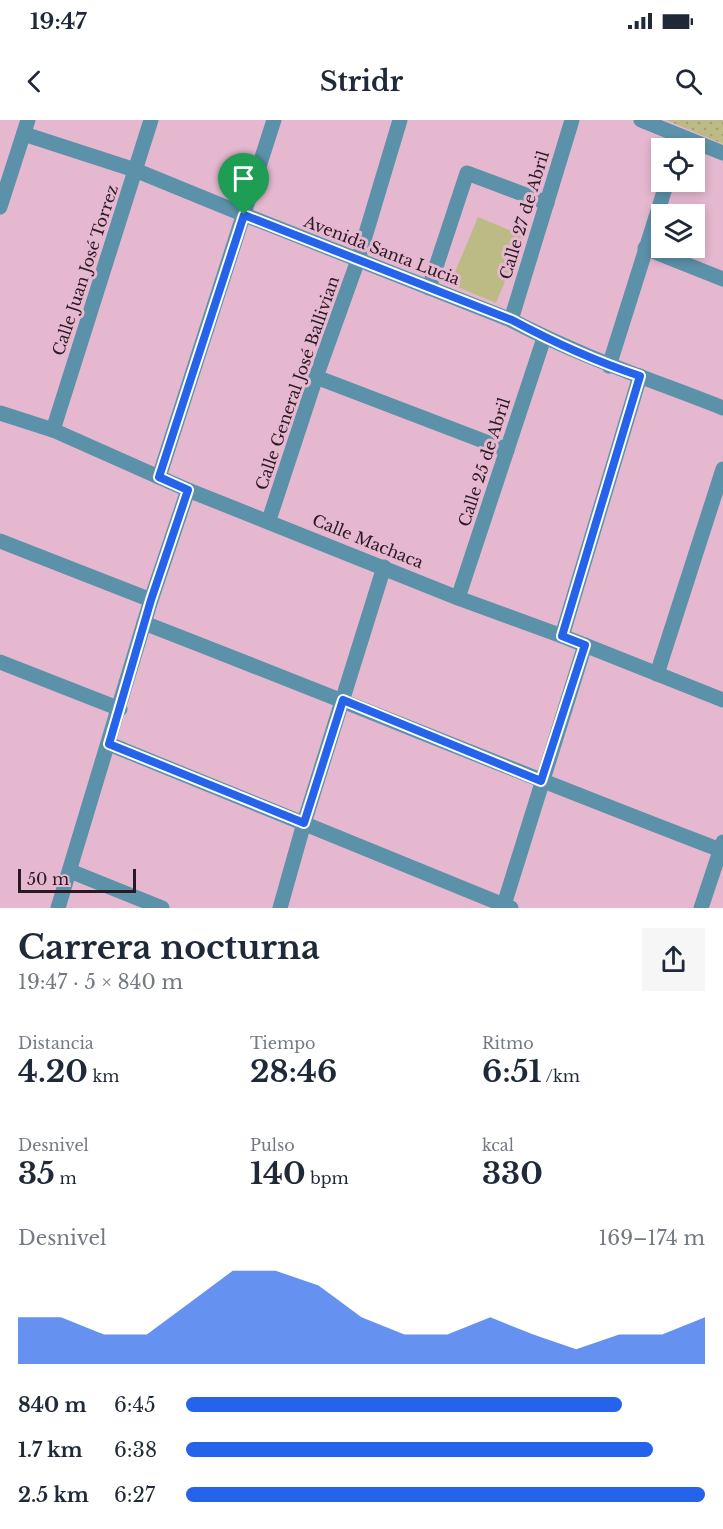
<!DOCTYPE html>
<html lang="es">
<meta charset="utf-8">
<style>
:root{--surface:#fff;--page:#f6f6f7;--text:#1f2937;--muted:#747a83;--accent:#2563eb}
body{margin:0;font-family:"Libre Baskerville",serif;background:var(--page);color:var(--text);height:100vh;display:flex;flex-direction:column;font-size:22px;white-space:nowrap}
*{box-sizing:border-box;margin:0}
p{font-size:20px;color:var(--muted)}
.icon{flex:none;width:33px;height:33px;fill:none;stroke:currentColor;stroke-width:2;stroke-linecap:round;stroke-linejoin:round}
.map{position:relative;height:788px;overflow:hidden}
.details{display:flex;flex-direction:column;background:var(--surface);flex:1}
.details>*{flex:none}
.controls{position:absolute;left:651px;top:18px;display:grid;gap:12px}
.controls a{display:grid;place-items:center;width:54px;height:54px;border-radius:0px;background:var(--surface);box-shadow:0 3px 9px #0003;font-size:30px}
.scale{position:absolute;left:18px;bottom:15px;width:118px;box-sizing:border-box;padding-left:6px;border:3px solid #2a1922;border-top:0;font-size:16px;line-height:21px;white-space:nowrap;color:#2a1922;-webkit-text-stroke:4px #e5b8cf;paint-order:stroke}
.pin{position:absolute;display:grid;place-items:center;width:51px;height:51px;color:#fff;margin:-62px -26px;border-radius:50% 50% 50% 0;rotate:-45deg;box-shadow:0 0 6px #0007}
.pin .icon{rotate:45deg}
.round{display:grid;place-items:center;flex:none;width:63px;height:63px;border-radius:0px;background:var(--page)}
.overview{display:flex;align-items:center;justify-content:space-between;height:102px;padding:0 18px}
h1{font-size:33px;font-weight:800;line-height:45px}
.metrics{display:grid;grid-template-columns:repeat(3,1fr);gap:9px;height:102px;padding:6px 18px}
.metrics div{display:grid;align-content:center}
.metrics b{font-size:30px;font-weight:800}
.metrics small{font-size:16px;font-weight:400}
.metrics p{font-size:16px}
.chart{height:168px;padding:12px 18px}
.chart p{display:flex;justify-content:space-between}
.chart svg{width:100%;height:108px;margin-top:6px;fill:var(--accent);opacity:.7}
ul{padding:0 18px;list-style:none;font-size:20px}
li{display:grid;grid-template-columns:96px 72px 1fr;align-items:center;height:45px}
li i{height:15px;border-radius:8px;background:var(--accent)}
.status{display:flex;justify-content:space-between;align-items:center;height:42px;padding:0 30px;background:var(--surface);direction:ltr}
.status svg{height:16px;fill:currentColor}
header{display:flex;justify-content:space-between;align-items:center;height:78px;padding:0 18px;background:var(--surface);font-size:27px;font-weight:800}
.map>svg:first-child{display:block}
.grass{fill:#bdbb85}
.park{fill:url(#park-dots)}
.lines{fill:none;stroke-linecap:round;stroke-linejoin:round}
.minor{stroke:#5b92aa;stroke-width:15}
.route-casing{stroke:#fff;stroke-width:12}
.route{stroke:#2563eb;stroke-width:8}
.labels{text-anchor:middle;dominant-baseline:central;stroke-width:6;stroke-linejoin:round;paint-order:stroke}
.street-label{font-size:16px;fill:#2a1922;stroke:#e5b8cf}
</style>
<div class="status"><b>19:47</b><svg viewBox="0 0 49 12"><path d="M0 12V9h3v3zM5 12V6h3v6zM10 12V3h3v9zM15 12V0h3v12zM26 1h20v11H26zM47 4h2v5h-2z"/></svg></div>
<header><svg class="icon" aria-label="back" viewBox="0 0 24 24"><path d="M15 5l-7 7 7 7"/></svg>Stridr<svg class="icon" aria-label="search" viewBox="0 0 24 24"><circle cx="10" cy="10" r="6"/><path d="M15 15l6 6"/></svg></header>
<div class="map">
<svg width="723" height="788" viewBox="0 0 723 788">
<defs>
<pattern id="park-dots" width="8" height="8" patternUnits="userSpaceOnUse" patternTransform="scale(1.5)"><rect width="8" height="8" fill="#bdbb85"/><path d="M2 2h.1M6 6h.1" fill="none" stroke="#a3a073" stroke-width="1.8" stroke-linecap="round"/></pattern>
</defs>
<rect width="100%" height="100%" fill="#e5b8cf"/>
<!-- grass -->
<polygon class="grass" points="478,97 524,116 496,183 450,164"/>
<!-- park -->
<polygon class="park" points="666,0 723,0 723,24"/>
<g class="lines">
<!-- minor -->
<g class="minor">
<polyline points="641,0 723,33"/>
<path d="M24,14L135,50L245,95L511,200C579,236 652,260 723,288"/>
<polyline points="0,87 28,0"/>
<polyline points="645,128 723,159"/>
<polyline points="429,168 467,53 547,83"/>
<polyline points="511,200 572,0"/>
<polyline points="609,246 667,62"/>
<polyline points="316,257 507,330"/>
<polyline points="0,293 53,310 188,370 458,478 562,516 723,580"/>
<polyline points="53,310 151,0"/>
<polyline points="159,357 274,0"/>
<polyline points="269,400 316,257 358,140 400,0"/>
<polyline points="0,421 151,480"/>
<polyline points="458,478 544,218"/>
<path d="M144,503C338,578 529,657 723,731"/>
<polyline points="562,516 640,256"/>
<polyline points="0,542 120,589"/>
<polyline points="657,554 723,349"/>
<polyline points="109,624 511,788"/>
<polyline points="70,751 162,788"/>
<polyline points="58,788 151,480 188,370"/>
<polyline points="280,788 304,703 384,447"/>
<polyline points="503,788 585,525"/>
<polyline points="701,788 723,722"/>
</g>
</g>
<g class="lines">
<!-- route casing -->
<g class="route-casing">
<path id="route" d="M244,95L512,200C553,222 595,241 640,256L562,516L585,525L541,661L343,580L304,703L109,624L151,480L188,370L159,357Z"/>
</g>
<!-- route -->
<use href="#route" class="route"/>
</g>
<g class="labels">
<!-- street labels -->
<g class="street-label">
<text transform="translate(524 95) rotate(-73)">Calle 27 de Abril</text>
<text transform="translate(382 130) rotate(21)">Avenida Santa Lucia</text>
<text transform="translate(85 150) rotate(-72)">Calle Juan José Torrez</text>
<text transform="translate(297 263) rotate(-71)">Calle General José Ballivian</text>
<text transform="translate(484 342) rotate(-72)">Calle 25 de Abril</text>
<text transform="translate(368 421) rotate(22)">Calle Machaca</text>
</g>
</g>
</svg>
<div class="controls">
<a><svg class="icon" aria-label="locate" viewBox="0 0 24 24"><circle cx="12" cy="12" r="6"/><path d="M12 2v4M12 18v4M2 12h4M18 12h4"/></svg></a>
<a><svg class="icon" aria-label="layers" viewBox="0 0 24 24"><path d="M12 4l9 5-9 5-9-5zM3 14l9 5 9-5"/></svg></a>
</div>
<div class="scale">50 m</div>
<div class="pin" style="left:244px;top:95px;background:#1e9e55"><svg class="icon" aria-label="arrive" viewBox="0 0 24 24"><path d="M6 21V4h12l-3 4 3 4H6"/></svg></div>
</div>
<section class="details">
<div class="overview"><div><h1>Carrera nocturna</h1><p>19:47 · 5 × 840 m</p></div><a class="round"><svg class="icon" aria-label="share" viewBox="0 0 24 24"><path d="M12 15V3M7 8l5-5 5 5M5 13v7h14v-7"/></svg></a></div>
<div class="metrics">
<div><p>Distancia</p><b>4.20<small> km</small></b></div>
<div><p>Tiempo</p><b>28:46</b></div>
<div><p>Ritmo</p><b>6:51<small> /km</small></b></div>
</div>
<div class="metrics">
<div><p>Desnivel</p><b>35<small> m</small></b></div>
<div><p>Pulso</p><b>140<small> bpm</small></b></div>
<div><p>kcal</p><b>330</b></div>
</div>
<div class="chart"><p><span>Desnivel</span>169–174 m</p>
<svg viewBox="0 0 160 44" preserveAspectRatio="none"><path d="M0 44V25L10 25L20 32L30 32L40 19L50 6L60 6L70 12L80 25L90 32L100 32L110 25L120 32L130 38L140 32L150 32L160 25V44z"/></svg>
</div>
<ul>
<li><b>840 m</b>6:45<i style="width:84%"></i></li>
<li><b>1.7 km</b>6:38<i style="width:90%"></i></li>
<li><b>2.5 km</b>6:27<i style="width:100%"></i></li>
</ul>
</section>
